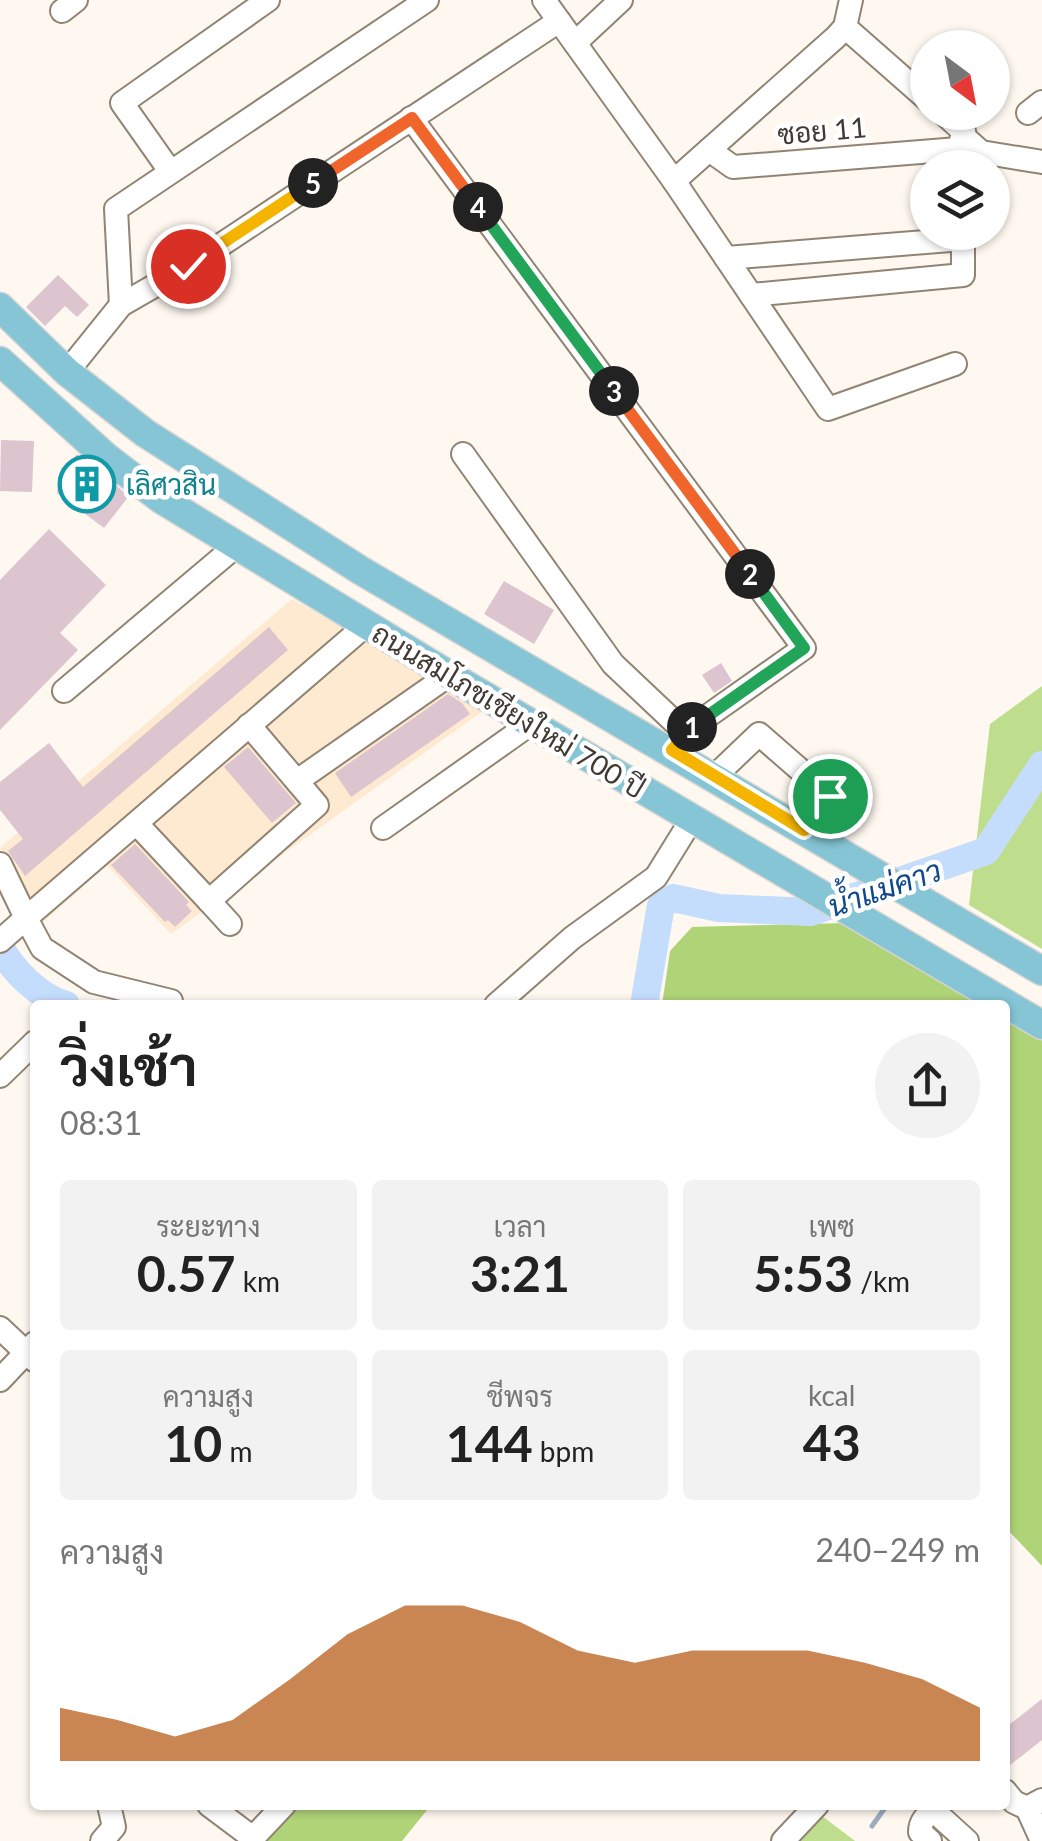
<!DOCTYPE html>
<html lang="th">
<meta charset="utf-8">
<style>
:root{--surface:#fff;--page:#f2f2f2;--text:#222;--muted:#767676;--accent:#b45309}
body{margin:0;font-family:Lato,Sarabun,sans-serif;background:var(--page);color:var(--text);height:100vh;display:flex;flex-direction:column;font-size:38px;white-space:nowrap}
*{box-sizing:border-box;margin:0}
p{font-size:32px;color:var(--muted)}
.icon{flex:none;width:55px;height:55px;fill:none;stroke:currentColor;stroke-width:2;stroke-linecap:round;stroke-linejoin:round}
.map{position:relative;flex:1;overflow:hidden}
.panel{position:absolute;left:30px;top:1000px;width:980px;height:810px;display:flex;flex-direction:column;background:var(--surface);border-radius:10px;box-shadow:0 2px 8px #0004}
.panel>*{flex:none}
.needle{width:65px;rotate:148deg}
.fabs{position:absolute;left:910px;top:30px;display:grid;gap:20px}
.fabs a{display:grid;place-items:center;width:100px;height:100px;border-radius:50%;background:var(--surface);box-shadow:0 2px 8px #0004;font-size:50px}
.pin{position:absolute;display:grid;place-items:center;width:85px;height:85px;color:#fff;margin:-42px;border:5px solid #fff;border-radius:50%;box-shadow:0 2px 10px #0007}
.km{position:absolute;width:50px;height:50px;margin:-25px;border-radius:50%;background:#222;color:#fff;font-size:28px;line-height:50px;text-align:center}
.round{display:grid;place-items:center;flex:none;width:105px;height:105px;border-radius:52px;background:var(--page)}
.summary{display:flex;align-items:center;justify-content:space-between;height:170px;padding:0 30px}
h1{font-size:55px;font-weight:700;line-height:75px}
.metrics{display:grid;grid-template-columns:repeat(3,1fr);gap:15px;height:170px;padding:10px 30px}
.metrics div{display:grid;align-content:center;border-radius:10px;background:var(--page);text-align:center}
.metrics b{font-size:50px;font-weight:700}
.metrics small{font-size:28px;font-weight:400}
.metrics p{font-size:28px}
.chart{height:280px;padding:20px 30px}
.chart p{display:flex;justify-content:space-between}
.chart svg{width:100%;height:180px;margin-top:10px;fill:var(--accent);opacity:.7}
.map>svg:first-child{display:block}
.built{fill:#fee9d1}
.green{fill:#bede8d}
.forest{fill:#afd377}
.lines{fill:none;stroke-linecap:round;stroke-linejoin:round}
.stream{stroke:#9dacc0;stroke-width:5}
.river{stroke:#c5ddfc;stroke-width:28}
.building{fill:#dcc5cf}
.minor-casing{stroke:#918473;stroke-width:26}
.major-casing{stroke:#d5d4d2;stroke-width:31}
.minor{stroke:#fff;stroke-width:22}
.major{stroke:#85c5d5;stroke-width:28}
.split-1-casing{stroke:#fff;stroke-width:20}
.split-2-casing{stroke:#fff;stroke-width:20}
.split-3-casing{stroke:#fff;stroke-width:20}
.split-4-casing{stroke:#fff;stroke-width:20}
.split-5-casing{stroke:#fff;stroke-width:20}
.split-6-casing{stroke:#fff;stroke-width:20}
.split-1{stroke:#f5b400;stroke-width:12}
.split-2{stroke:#22a559;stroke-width:12}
.split-3{stroke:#f0652b;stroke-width:12}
.split-4{stroke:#22a559;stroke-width:12}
.split-5{stroke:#f0652b;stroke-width:12}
.split-6{stroke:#f5b400;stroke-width:12}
.labels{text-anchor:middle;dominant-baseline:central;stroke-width:9;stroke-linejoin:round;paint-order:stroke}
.street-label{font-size:28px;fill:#403a33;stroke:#fff}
.culture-label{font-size:28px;fill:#0d838f;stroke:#fff;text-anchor:start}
.water-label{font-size:30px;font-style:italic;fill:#11488b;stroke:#fff}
</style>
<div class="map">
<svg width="1042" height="1841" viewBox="0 0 1042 1841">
<rect width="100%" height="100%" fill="#fef8f0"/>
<!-- built -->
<polygon class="built" points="292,599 487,708 171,934 107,865 38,927 0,848"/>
<!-- green -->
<g class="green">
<polygon points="1042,686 1042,949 969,905 990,724"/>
<polygon points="822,1816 855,1841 799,1841"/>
</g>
<!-- forest -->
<g class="forest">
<polygon points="844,923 985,1005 662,1005 670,951 692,927"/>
<polygon points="1005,1016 1042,1038 1042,1566 1005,1527"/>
<polygon points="293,1805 431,1805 402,1841 260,1841"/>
</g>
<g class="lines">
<!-- stream -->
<polyline class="stream" points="872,1826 887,1805"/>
<!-- river -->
<g class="river">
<path d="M0,947C13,971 39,997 66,1005"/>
<polyline points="644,1005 661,905 673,898 719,908 811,912 986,851 1042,765"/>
</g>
</g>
<!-- building -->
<g class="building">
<polygon points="58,275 89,305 77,317 65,306 45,326 26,307"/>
<polygon points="1,440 34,441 32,492 0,491"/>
<polygon points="77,454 129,496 104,528 57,493 59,476"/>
<polygon points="49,529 106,585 60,633 78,650 0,730 0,580"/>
<polygon points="504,581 554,610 534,644 484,614"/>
<polygon points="269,627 288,650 25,876 8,851 23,839 0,810 0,782 49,743 83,787"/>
<polygon points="721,663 732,681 714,693 702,675"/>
<polygon points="448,694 462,703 470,714 351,797 335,773"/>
<polygon points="248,747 296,803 272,823 224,767"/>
<polygon points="135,844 189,902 186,905 192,911 175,927 168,920 165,922 111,865"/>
<polygon points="1042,1699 1042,1740 1005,1769 1005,1728"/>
</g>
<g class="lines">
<!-- minor casing -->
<g class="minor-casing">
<g id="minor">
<polyline points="544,0 674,181 828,409 955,364"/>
<polyline points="62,11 76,0"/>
<polyline points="845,27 928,100"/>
<polyline points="575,43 621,0"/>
<polyline points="1028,113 1042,102"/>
<polyline points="411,118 804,648 685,732 672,751"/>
<polyline points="963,136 981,152 1042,162"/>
<polyline points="709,150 733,167 958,149 964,132 942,112"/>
<polyline points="170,171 122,103 268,0"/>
<polyline points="674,181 836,37 845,27 851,0"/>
<polyline points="726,258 963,239 963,275 751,295"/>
<polyline points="121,305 116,209 427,0"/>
<polyline points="67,372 121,305 189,266 559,21"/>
<polyline points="463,454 613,664 685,732"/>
<polyline points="64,691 237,545"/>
<polyline points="715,776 759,734 830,796 805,829"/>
<polyline points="297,781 449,675"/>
<polyline points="137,824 209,901 317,805 249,725"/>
<polyline points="383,828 533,722"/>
<polyline points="0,864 26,918 0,941"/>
<polyline points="209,901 230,924"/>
<polyline points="171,1001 94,982 42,948 26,918 366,625"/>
<polyline points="496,1005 572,938 656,877 692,819"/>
<polyline points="0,1076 35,1042"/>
<polyline points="0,1328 34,1360"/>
<polyline points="0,1380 35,1343"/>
<polyline points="1005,1791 1014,1802 1027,1808 1042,1800"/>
<polyline points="209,1805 253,1838"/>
<polyline points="1027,1808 1042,1841"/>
<polyline points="102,1841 114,1827 109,1805"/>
<polyline points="250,1841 284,1805"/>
<polyline points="783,1841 817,1805"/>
<path d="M930,1841L920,1832C920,1822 926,1815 934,1811L967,1841"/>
</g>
</g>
<!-- major casing -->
<g class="major-casing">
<g id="major">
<polyline points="0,307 67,372 145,433 360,570 1042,971"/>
<polyline points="0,361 106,457 161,499 449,675 1042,1025"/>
</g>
</g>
<!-- minor -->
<use href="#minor" class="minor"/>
<!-- major -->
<use href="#major" class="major"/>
</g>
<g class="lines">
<!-- split-1 casing -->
<g class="split-1-casing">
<polyline id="split-1" points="692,727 672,750 804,830 830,796"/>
</g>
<!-- split-2 casing -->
<g class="split-2-casing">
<polyline id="split-2" points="692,727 804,648 750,574"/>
</g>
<!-- split-3 casing -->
<g class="split-3-casing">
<polyline id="split-3" points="614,391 750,574"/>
</g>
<!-- split-4 casing -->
<g class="split-4-casing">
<polyline id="split-4" points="478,207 614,391"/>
</g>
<!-- split-5 casing -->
<g class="split-5-casing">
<polyline id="split-5" points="313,183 412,118 478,207"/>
</g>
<!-- split-6 casing -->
<g class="split-6-casing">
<polyline id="split-6" points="188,266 313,183"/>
</g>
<!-- split-1 -->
<use href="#split-1" class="split-1"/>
<!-- split-2 -->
<use href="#split-2" class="split-2"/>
<!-- split-3 -->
<use href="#split-3" class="split-3"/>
<!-- split-4 -->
<use href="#split-4" class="split-4"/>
<!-- split-5 -->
<use href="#split-5" class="split-5"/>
<!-- split-6 -->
<use href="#split-6" class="split-6"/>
</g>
<!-- icons -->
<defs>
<g id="building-ring" transform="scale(2.875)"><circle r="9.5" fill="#fff" stroke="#0f9aa8" stroke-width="1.5"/><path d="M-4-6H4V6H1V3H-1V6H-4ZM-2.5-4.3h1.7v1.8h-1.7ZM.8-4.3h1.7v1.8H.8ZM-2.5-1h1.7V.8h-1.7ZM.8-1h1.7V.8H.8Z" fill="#0f9aa8"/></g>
</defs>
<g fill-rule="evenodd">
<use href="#building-ring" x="87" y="484"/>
</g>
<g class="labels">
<!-- street labels -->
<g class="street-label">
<text transform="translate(822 130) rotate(-5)">ซอย 11</text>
<text transform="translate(509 710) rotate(31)">ถนนสมโภชเชียงใหม่ 700 ปี</text>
</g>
<!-- culture labels -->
<g class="culture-label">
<text x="126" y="484">เลิศวสิน</text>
</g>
<!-- water labels -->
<g class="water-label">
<text transform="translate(884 887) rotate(-19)">น้ำแม่คาว</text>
</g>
</g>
</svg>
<div class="fabs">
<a><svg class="needle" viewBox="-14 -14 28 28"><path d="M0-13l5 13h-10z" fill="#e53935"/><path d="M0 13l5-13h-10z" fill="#767676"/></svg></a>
<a><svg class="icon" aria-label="layers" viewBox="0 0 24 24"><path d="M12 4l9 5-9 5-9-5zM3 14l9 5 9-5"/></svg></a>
</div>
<div class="pin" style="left:830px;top:796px;background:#1e9e55"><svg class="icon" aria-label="arrive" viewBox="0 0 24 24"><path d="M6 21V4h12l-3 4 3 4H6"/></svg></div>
<div class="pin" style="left:188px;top:266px;background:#d93025"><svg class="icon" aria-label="check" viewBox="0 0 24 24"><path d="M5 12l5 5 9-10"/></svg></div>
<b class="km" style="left:692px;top:727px">1</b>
<b class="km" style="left:750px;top:574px">2</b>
<b class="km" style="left:614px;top:391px">3</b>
<b class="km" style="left:478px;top:207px">4</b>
<b class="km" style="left:313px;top:183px">5</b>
<section class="panel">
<div class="summary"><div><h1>วิ่งเช้า</h1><p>08:31</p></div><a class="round"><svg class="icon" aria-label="share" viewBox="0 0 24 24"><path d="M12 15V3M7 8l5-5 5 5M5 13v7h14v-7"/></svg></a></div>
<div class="metrics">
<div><p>ระยะทาง</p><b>0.57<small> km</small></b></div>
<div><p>เวลา</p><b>3:21</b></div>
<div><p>เพซ</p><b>5:53<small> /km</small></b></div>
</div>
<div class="metrics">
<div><p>ความสูง</p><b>10<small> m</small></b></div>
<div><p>ชีพจร</p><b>144<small> bpm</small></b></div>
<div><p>kcal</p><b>43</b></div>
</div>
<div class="chart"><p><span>ความสูง</span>240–249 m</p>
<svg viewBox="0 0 160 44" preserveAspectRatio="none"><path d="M0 44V31L10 34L20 38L30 34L40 24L50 13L60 6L70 6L80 10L90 17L100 20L110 17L120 17L130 17L140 20L150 24L160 31V44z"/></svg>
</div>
</section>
</div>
